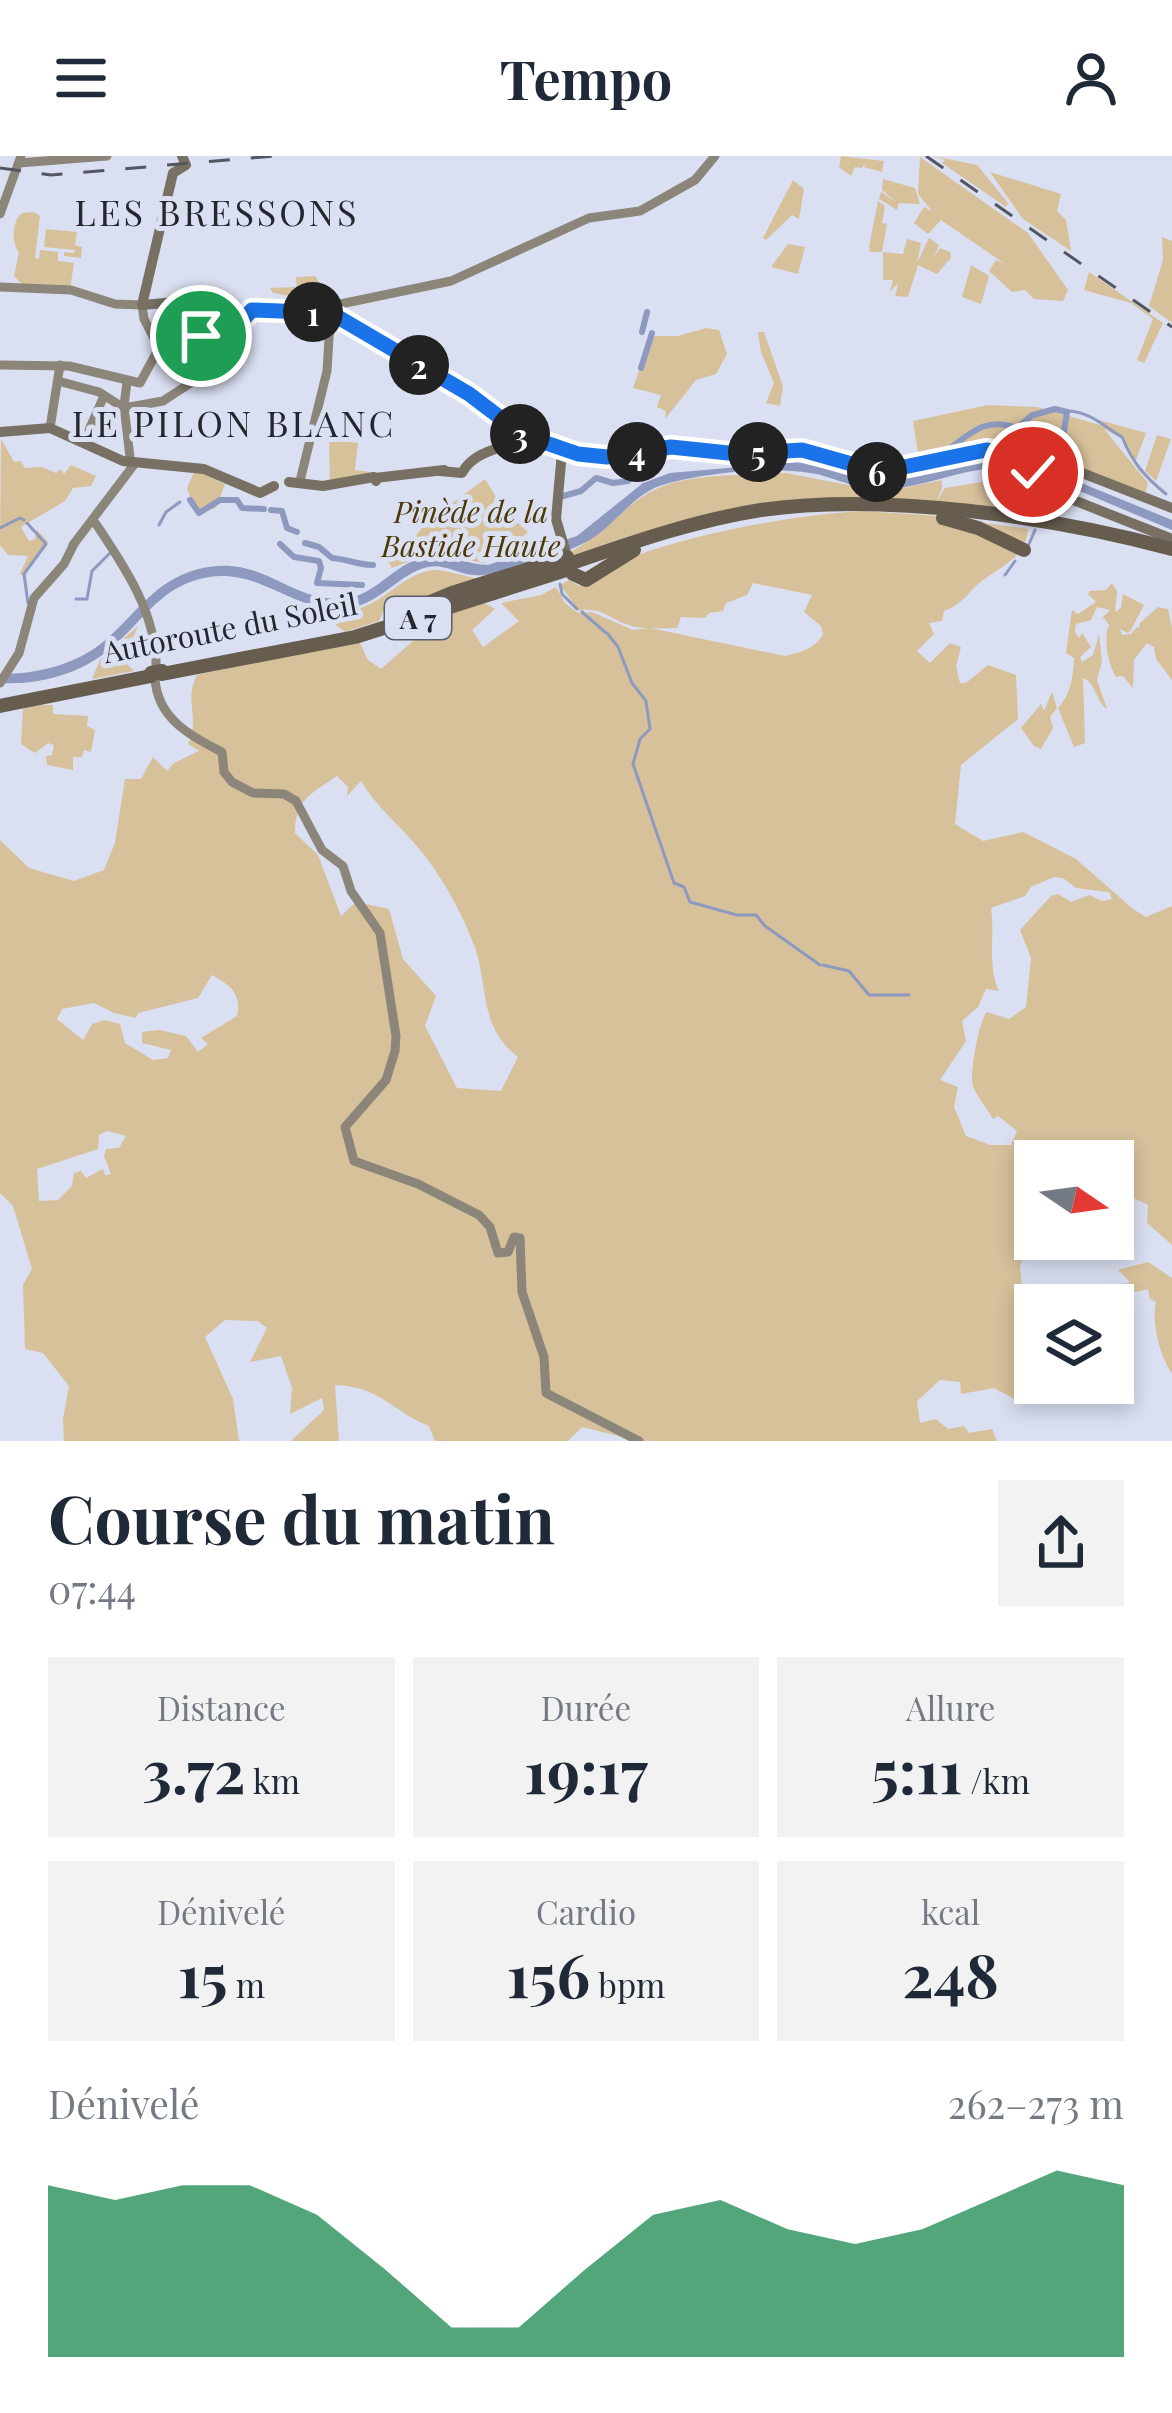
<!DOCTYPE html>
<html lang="fr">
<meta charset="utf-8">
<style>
:root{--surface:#fff;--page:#f2f2f3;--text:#1f2937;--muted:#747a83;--accent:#0b8043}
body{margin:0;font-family:"Playfair Display",serif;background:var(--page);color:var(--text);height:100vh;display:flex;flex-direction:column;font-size:45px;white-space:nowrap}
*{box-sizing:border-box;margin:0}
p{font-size:39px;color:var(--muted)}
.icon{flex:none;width:66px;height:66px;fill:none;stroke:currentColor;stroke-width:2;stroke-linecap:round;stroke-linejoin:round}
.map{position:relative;height:1285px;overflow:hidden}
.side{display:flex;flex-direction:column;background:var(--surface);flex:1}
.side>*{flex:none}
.needle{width:78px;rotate:103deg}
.buttons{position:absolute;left:1014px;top:984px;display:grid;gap:24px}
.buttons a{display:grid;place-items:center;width:120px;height:120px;border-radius:0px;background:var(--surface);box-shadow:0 6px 18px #0003;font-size:60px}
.pin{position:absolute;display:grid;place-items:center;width:102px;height:102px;color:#fff;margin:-51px;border:6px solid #fff;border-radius:50%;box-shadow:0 3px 12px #0007}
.km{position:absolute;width:60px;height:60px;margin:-30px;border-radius:50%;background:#222;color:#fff;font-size:33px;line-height:60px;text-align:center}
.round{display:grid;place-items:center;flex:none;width:126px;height:126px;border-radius:0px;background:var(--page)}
.summary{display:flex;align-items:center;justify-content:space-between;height:204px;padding:0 48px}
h1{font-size:66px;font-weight:700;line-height:90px}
.figures{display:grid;grid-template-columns:repeat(3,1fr);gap:18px;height:204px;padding:12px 48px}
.figures div{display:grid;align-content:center;border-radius:0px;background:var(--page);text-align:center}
.figures b{font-size:60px;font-weight:700}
.figures small{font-size:33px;font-weight:400}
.figures p{font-size:33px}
.chart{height:336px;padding:24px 48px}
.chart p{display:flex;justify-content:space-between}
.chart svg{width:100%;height:216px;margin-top:12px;fill:var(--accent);opacity:.7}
header{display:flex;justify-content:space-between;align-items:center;height:156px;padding:0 48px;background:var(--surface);font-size:54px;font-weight:700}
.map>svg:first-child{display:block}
.green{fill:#d7c19b;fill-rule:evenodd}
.water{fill:#8e99bf}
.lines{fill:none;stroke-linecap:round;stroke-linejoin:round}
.stream{stroke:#8e99bf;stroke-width:3}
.canal{stroke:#8e99bf;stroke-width:6}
.secondary{stroke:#8b857a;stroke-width:9}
.primary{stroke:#777063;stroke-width:10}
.highway{stroke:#665d4f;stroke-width:14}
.rail{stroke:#535660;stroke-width:3;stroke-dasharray:21 21;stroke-linecap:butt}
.highway-bridge{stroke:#665d4f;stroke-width:14}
.route-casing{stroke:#fff;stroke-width:24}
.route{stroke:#1a73e8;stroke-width:15}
.labels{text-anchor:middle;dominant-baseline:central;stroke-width:10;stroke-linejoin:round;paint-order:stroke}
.shield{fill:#dadff1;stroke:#5b5e68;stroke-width:3}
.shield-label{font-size:27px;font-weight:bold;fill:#25272e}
.park-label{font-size:30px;font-style:italic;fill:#4d3702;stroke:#dadff1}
.street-label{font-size:30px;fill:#25272e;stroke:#dadff1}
.quarter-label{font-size:36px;letter-spacing:3px;fill:#25272e;stroke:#dadff1}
</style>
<header><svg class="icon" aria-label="menu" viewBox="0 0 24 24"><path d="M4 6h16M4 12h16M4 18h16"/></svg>Tempo<svg class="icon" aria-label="person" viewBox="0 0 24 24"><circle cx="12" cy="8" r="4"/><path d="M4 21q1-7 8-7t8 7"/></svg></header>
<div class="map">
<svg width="1172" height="1285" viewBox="0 0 1172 1285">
<rect width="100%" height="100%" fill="#dadff1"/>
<!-- green -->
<g class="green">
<polygon points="841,0 884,5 882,16 864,11 866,6 862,12 855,11 851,20 839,11"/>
<polygon points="933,0 977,9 1008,47 1006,51 942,7 945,4"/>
<polygon points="920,1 1028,77 1068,134 1063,145 1034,143 1025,134 1012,136 989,115 996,104 1005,108 941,64 928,78 914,67 924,51 932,55 918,38"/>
<polygon points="990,16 1061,38 1057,55 1066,64 1071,95 1023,63"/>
<polygon points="883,23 915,32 920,48 899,47 897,54 879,43 881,36 896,46 882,34"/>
<polygon points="793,24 804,33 799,63 792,59 766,84 763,82"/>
<polygon points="878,45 885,50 882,67 887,68 882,96 870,96 869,91"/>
<path d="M34,56L40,60L35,102L39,103L40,94L58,96V105L74,107L70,133L24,130L14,120L19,96C11,87 12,65 22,57Z"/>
<polygon points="46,73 77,76 75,89 82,91 81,102 64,100 64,96 74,97 75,94 44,91"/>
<polygon points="1162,81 1172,85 1172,167 1149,150 1163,104"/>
<polygon points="929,82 939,89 934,101 940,92 950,96 951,102 937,118 918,109 908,141 895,140 898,128 890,135 893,124 883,124 883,96 903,98 907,83 921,87 917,107"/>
<polygon points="788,88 805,91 798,118 771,111"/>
<polygon points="971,109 989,120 981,148 962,141"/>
<polygon points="1089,116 1163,167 1144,207 1137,204 1153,163 1131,147 1084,134"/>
<polygon points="315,120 318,125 316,145 273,137 270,132 295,131 297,138 296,121"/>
<polygon points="706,172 719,174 727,198 716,218 696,224 665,263 666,255 657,251 661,239 633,232 651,180 678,180"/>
<polygon points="758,176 764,176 783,230 780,250 766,247 774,227 761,196"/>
<polygon points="988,249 1037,251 1100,269 1099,264 1146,277 1136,304 1129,299 1125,284 1104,273 1148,327 1145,338 1041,300 985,292 919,303 913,265"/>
<polygon points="1157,279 1171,283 1156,325 1145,315"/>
<polygon points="329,282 358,287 355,314 370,316 369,322 330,328"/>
<polygon points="1,283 14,306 21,305 25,312 42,311 56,317 60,313 64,318 71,309 96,320 91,330 73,332 65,345 21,371 29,385 35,383 37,374 48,386 24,420 20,418 28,400 8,399 0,389"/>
<polygon points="195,314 225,328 216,352 196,357 187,332"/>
<path d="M786,317L884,336L942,324V333L935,348L945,332L1012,321L1030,325L1024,361L784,347L565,405L566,398C600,382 621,352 652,335C689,316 745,320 786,317Z"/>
<polygon points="485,323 504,354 528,376 515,387 517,394 485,407 428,398 392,412 388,405 403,398 426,366"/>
<path d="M860,355L927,359L1028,373C1027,400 1002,410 983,424C966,437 965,447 944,455L942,465L929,467L934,478L917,495L930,507L950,487L961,491L956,510L960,527H966L988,509L1016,519L1018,563L961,609L955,668L983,685L1023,676L1076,703L1133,753L1146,761L1172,750V1089L1147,1067L1148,1049L1113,1032V1005H1035V1025L1029,1016L1015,1043L1025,1098L1020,1110L1025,1159L1035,1161V1187L1020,1200L1022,1227L1018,1245L994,1232L961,1238L960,1226L940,1224L917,1245L920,1267L936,1263L948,1273L964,1270L969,1277L992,1273L997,1285H639L582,1271L568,1285H435L429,1270C390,1254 382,1231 335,1229L339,1285H291L324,1254L322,1242L290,1258L292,1232L281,1200L250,1206L267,1172L258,1165L225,1164L205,1181L233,1243L239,1285H64L63,1263L69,1230L43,1197L25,1193L23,1129L32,1113L13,1050L0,1037V684L29,712L74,725L104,714L115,687L125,623H141L153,601L167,615L174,607L199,595L188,588C201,560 183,546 197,519L358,483L368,504L381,513L414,484L447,469L443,460L484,447L495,453L472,474L483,491L519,465L501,447L541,439L556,431L565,447L578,457L592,456L633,474L650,472L785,500C801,496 815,493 823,478L821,470L804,456L812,439L753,427L747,439L726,447L723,455L709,457L705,462L681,461L677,472C662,472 640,474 626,468C608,462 600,450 579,455L560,429L569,424L579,430C598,423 611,409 629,402C697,377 788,360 860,355ZM337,620L348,631L347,640L361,625C376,650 397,667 415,688C440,717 458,749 472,784C490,825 476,869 518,901L501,935L457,932L425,870L436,840L403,803L389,753L356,746L341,760L318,699L295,677C295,643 311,638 337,620ZM1054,721L1063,722L1076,732L1109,736L1112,743L1102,745L1089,739L1071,746L1058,738L1051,740L1020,774L1031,802L1026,851L1009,863L987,856C979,864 969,918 973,930C977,941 987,952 993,963L998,960L1017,975L1011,989H990L966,980L954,951L958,931L940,924L966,885L962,865L978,851L986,833L999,835C987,811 995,778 991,752L1025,740L1031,731ZM212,819C230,829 242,838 237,860L201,882L208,888L198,896L186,880L159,874L142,876V887L171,894L168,902L153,904L125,887L120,868L105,864L92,868L83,884L57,863L62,853L94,847L114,857L136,862L138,857L198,842ZM107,975L126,980L119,992L106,993L104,1000L111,1018L105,1019L103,1013L86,1022L81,1015L74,1017L72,1030L58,1044L39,1045L37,1013L98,993L99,979Z"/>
<path d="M440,414L483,424L400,453L398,445L383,456L379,465L345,476L320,457C333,456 348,457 360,452C389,443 409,412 440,414Z"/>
<path d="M1112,427L1117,435L1115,456L1121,452L1123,438L1144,449L1131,474L1128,477L1120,473L1122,479L1131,478L1137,471L1139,472L1140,467L1158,451L1168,453L1172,472V524L1156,503L1154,491L1147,487L1134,504L1133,532L1123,520L1116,521C1108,508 1103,481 1109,469L1104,462L1100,464L1110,454L1097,451L1091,464L1076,468L1075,476L1079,482L1082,477L1091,491L1080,501L1082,506L1093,499L1099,478L1102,505L1097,524L1107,553C1096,546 1096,527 1083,522L1085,587L1074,591L1058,552C1071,538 1073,521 1074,502L1066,497L1072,454L1078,458L1096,446L1088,438L1090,435L1106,434Z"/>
<polygon points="138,470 126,497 126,507 134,515 92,523 100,504"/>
<polygon points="1052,536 1057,552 1050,561 1053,572 1041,593 1034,590 1021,572 1041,548 1044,555"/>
<polygon points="36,549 53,549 53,558 88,560 87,570 95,574 91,596 84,594 82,601 73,601 73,614 47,609 46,600 52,599 54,589 48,587 35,597 21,588 23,553"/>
<path d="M1148,1106L1172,1122V1217C1160,1202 1151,1164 1156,1146L1150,1143L1148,1133L1124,1139L1121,1130L1130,1126L1118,1114Z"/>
</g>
<!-- water -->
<g class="water">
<path d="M985,301H1012L1034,308L1032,315C978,302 933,332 880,334C857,335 834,320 810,317C770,310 705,317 666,328C633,336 615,371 586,386C564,398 497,422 473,419C454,417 441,405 421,413C395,423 379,447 350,452C292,461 257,403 193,425C160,436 142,464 117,487C85,517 43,529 0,527V518C40,518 80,508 110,480C138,454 157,425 195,414C259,396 283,441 336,443C375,444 391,408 425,401C447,396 466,409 488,409L577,380L643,327L670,317L797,306L879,325Z"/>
<polygon points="1037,309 1172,364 1172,374 1035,316"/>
</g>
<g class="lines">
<!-- stream -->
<g class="stream">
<path d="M1066,255C1090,255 1103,270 1122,281C1133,307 1144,320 1166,338"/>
<polyline points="1039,360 1047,342"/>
<polyline points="27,367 46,388 24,418 28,447"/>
<polyline points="159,369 166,356 180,346"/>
<polyline points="0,372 20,362 24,364"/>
<polyline points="1027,393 1035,374"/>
<polyline points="1005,419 1015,405"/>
<polyline points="560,428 562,438 577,453"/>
<polyline points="76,443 87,443 92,415 111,396"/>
<polyline points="582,456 605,476"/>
<polyline points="607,477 618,491 632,527 646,545 650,573 640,583 633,608 674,727 684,731 690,746 737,759 756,759 765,770 820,809"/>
<polyline points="823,809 849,815 869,839"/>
<polyline points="870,839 909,839"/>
</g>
<!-- canal -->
<g class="canal">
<polyline points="642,176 647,156"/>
<polyline points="641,212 652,177"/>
<polyline points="1033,259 1055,253 1067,256 1060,300"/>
<polyline points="675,297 710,304 729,299"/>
<path d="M939,300C968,281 982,259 1017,272L1031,260"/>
<polyline points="560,341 581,335 596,322 613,327 628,325 649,298"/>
<polyline points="190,344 199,357 220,344"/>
<polyline points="222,344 237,344 242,352 264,353"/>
<polyline points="271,354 282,355 287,372 297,376"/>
<path d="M305,387L319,391L332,402C347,403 358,409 373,409"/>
<polyline points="280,388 294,401 319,405 321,412 317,427 362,429"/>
</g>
<!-- secondary -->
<g class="secondary">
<polyline points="19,7 107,0"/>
<polyline points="0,58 21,0"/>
<polyline points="0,131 71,134 115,148 142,149"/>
<polyline points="159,190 233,172"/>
<polyline points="0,209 69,210 140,227 159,192 144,163 142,149"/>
<polyline points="58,225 99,236 124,252"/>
<polyline points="127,226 124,250 131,310"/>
<polyline points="124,252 163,245 212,213 219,208 235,171"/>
<polyline points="50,272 60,209"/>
<polyline points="84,285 104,240"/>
<polyline points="300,325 327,215 331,150 451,125 589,62 640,55 695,24 715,0"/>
<path d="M96,368C125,411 158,460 156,514"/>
<polyline points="73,389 136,306"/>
<path d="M155,522C157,562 190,580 222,596L224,616L232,626L253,637L284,638L296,645L322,694L343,710L351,735L380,777L396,880L395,895L386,924L345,971L354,1005L418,1028L479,1059L490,1071L498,1097L508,1096L514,1081L520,1082L522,1136L544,1201L546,1237L639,1285"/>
<polyline points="0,527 19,497 34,442 64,408 74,388"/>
</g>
<!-- primary -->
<g class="primary">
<polyline points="182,0 186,9 173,17 142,149 211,143 233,172 252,154 333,157 380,189 469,238 519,277 532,282 532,287"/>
<polyline points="0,276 50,272 123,305 204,313 260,337 274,330"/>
<polyline points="533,284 599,302 671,291 738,298 802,294 885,316 986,293 1036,299 1172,352"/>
<polyline points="562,296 556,363 568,404"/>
<polyline points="1036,299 1032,321 1042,334"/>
<path d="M440,315L462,317C474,294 509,288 534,287"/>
<polyline points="375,322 444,314"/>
<polyline points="289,326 323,330 374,321 376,325"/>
<polyline points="1048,334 1172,383"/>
</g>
<!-- highway -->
<g class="highway">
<polyline points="943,362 978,372 1024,394"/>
<path d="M575,406C636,385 697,364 761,354C884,336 1053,361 1172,393"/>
<polyline points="573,418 586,424 634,394"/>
<polyline points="397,460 452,437 567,401"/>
<polyline points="162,518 355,481 566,414"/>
<polyline points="0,550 151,520"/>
</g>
<!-- rail -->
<g class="rail">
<polyline points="926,0 1172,171"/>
<polyline points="0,12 51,19 274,0"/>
</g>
<!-- highway-bridge -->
<g class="highway-bridge">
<polyline points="565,409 575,406"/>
<polyline points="151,517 162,515"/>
</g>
</g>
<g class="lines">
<!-- route casing -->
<g class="route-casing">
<polyline id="route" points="201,180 236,171 252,154 331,157 469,238 523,279 578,298 607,301 671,291 738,298 802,294 880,316 986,294 1035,301 1033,316"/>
</g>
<!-- route -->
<use href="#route" class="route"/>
</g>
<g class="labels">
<!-- shield labels -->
<rect class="shield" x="385" y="441" width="66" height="42" rx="9"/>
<g class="shield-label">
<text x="418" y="462">A 7</text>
</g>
<!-- park labels -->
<g class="park-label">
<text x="471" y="355">Pinède de la<tspan x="471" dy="34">Bastide Haute</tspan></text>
</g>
<!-- street labels -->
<g class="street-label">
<text transform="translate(230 471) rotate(-11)">Autoroute du Soleil</text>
</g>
<!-- quarter labels -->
<g class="quarter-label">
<text x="217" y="55">LES BRESSONS</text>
<text x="234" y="266">LE PILON BLANC</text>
</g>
</g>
</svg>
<div class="buttons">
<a><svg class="needle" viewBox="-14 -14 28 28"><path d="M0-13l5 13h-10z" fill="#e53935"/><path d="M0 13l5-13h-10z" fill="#747a83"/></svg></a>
<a><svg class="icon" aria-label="layers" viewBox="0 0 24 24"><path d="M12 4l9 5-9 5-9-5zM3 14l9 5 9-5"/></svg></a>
</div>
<div class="pin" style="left:201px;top:180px;background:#1e9e55"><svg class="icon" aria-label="arrive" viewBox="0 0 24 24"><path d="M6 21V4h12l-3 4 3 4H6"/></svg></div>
<div class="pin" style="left:1033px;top:316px;background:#d93025"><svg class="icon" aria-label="check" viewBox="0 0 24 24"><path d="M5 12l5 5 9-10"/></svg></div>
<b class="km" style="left:313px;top:156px">1</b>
<b class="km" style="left:419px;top:209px">2</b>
<b class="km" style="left:520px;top:278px">3</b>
<b class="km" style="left:637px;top:296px">4</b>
<b class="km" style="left:758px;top:296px">5</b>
<b class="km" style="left:877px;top:316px">6</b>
</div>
<section class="side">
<div class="summary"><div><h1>Course du matin</h1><p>07:44</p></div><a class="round"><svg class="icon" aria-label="share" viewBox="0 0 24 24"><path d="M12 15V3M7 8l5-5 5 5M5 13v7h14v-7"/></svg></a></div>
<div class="figures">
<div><p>Distance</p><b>3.72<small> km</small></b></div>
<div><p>Durée</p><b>19:17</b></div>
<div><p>Allure</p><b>5:11<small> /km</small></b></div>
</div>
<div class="figures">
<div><p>Dénivelé</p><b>15<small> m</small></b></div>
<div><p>Cardio</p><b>156<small> bpm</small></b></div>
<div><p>kcal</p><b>248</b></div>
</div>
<div class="chart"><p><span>Dénivelé</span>262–273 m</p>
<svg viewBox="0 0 160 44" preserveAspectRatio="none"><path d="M0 44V9L10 12L20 9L30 9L40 15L50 26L60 38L70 38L80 26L90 15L100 12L110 18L120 21L130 18L140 12L150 6L160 9V44z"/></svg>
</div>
</section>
